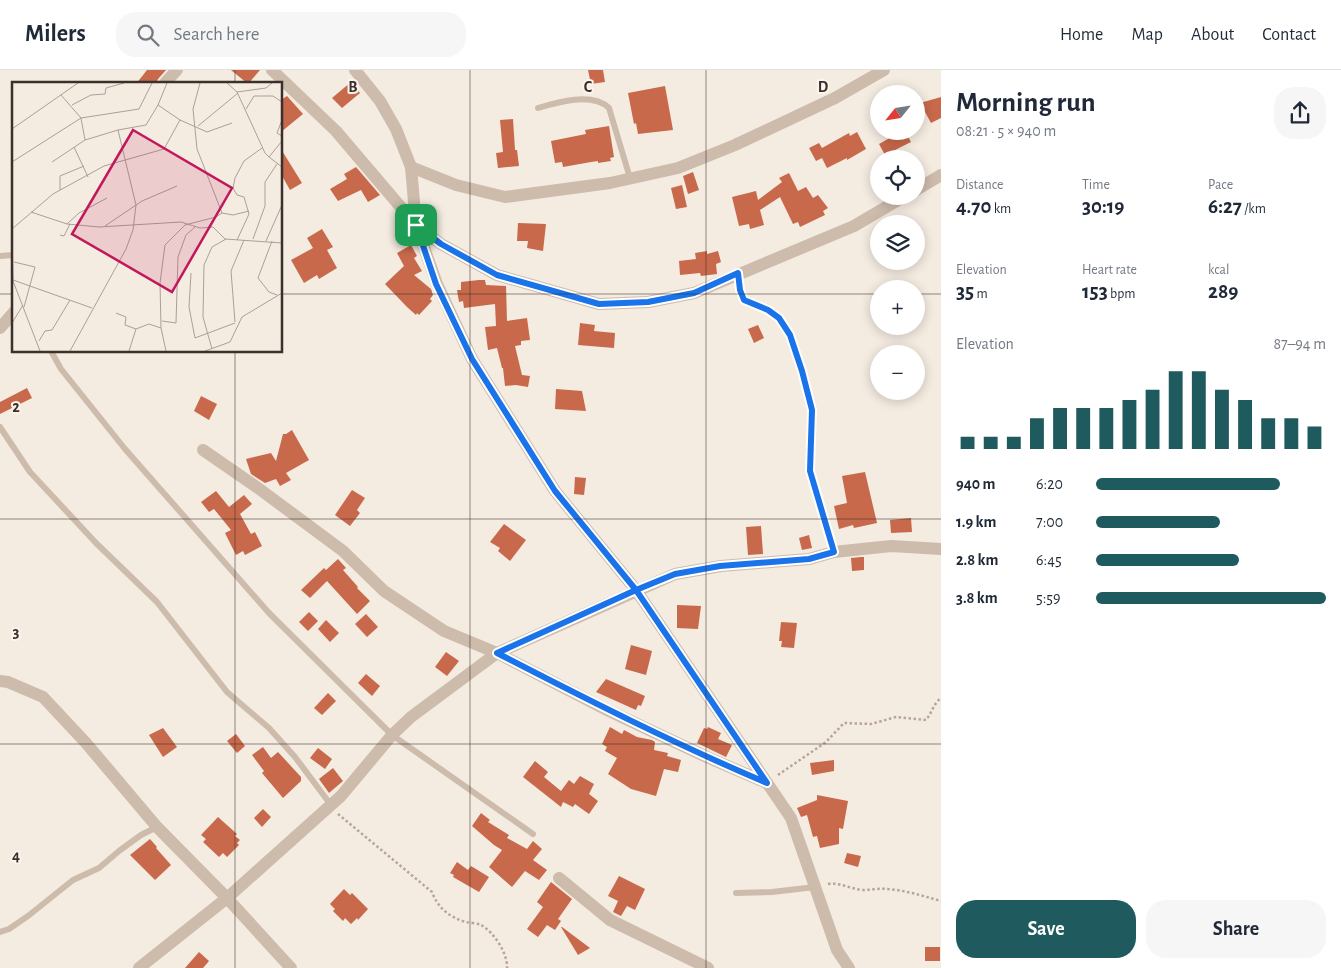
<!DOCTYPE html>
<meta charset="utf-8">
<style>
:root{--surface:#fff;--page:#f6f6f7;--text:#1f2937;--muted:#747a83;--line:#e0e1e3;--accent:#1f5a5e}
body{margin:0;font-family:"Alegreya Sans",sans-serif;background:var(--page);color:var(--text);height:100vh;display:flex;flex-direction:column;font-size:19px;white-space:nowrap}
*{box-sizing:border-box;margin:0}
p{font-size:16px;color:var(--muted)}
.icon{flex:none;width:28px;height:28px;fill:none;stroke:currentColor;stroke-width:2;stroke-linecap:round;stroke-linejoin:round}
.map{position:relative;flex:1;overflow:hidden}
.side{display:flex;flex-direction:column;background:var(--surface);width:400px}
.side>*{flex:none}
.needle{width:32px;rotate:240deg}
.fabs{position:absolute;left:870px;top:15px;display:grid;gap:10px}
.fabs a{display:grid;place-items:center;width:55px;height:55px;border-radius:50%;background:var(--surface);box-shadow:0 2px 12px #0003;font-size:25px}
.pin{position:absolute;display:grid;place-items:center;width:42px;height:42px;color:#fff;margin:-21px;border-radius:10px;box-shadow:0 2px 8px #0006}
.round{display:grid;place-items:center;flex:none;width:52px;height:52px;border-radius:20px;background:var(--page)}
.summary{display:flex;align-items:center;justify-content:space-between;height:85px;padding:0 15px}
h1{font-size:28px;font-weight:700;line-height:38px}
.figures{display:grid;grid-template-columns:repeat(3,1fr);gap:8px;height:85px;padding:5px 15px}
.figures div{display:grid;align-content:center}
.figures b{font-size:21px;font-weight:700}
.figures small{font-size:14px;font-weight:400}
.figures p{font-size:14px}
.chart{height:140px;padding:10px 15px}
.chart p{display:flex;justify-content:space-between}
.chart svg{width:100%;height:90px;margin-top:5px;stroke:var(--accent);stroke-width:6}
.action{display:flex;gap:10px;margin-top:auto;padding:10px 15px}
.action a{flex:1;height:58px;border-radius:20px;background:var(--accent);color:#fff;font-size:20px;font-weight:700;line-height:58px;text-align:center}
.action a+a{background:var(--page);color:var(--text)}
ul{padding:0 15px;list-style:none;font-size:16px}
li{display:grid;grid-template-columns:80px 60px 1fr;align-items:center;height:38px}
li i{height:12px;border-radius:6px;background:var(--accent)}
header{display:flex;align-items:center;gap:30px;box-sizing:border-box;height:70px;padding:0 25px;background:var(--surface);border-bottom:1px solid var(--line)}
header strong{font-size:24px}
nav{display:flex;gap:28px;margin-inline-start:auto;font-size:18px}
.search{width:350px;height:45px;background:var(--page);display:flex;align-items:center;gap:12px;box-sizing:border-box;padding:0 18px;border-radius:20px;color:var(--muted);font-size:19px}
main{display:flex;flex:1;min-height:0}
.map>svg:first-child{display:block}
.building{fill:#c8694b}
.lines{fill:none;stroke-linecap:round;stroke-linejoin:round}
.path{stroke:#b9a596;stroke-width:2.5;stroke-dasharray:2.5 2.5;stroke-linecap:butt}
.lane{stroke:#cdbbac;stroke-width:6}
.street{stroke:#cdbbac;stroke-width:12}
.route-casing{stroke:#fff;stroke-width:10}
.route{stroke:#1a73e8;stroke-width:6}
.grid{fill:none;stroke:#3b302b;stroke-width:1;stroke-opacity:0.55}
.inset-road{fill:none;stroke:#aaa098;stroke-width:1}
.view{fill:#c2185b;fill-opacity:0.15;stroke:#c2185b;stroke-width:2.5}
.inset-edge{fill:none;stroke:#3b302b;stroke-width:2.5}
.grid-label{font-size:16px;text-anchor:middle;font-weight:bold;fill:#3b302b;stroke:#fbf5ee;stroke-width:4;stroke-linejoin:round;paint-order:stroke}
</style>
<header>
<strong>Milers</strong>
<div class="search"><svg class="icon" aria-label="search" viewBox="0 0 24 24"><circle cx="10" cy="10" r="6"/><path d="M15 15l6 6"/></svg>Search here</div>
<nav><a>Home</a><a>Map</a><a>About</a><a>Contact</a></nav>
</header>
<main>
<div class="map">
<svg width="941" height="898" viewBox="0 0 941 898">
<rect width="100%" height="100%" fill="#f4ebe1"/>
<!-- building -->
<g class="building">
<polygon points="147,0 166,0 158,9 156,14 136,14"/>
<polygon points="231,0 260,0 248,14"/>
<polygon points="588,0 603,0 605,12 591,14"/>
<polygon points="351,12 360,23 342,38 332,28"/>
<polygon points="665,16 673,60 638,64 636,53 634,54 628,23"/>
<polygon points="287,26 303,44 281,62 281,30"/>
<polygon points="941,27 941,48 931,53 920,33"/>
<polygon points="513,49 515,80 517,80 519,96 498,98 496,83 503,82 500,50"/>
<polygon points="609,56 614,87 610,88 611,91 598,93 598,91 591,92 563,97 562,92 555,93 551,71 586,64 585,60"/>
<polygon points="902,61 905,61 911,72 885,85 879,74"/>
<polygon points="857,62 866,79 847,90 847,88 827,98 822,88 816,91 809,78 819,73 822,78 849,63 850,66"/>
<polygon points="281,79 302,113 290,120 281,104"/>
<polygon points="356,97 380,125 368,132 361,120 338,131 330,119 347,109 344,104"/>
<polygon points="693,102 699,120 688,124 683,106"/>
<polygon points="789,103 798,121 806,117 813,128 818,125 828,138 823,141 825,145 800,157 798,152 793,154 780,127 760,140 764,155 750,159 749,154 739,156 732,127 756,121 758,130 782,112 779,108"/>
<polygon points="682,115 687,137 676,139 671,118"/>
<polygon points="518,153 546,154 543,181 527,178 528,171 517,171"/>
<polygon points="322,159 333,177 327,180 337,198 319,209 317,205 304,213 291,190 313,178 307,168"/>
<polygon points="411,175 417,186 414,188 422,201 414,205 431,219 433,225 430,229 432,231 419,245 417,243 416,245 407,237 385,214 404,196 397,183"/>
<polygon points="707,181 707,184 718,181 721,192 716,194 717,204 701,206 700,203 680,205 679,191 696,189 695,183"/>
<polygon points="479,210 485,210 486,215 506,216 507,251 527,248 530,270 521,271 521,275 515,276 522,305 530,306 528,317 516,315 505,316 503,298 502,298 497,278 488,280 485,257 496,256 495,234 464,238 463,231 459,232 457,220 461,220 461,212"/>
<polygon points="580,253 595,255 594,261 615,263 614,278 578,275"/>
<polygon points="758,255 764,268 754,273 748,259"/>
<polygon points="27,318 32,328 0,344 0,332"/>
<polygon points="556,319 582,321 586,341 555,339"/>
<polygon points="201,326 217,334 209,350 194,341"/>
<polygon points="292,360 309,390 286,403 291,410 280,416 276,409 265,413 251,404 246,389 271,383 276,391 283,364 286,364"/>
<polygon points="865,402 877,453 854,458 853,455 839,459 834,436 847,433 842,406"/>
<polygon points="575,407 586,408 584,425 574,424"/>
<polygon points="352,420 365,428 357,440 360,443 350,456 335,445"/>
<polygon points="216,421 229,437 244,425 252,434 240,444 251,464 255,462 262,476 245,485 243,481 236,485 225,463 231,460 214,439 209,442 201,432"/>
<polygon points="911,448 912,462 891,463 890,450"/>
<polygon points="504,454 526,470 510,491 498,481 500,478 490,472"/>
<polygon points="761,456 763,484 748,485 746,457"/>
<polygon points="809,465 812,478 802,480 799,468"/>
<polygon points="861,487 864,487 864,500 852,501 851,488"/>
<polygon points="338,489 346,498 343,500 358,517 357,518 370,531 357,544 327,511 310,528 301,520 324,498 326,500"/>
<polygon points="677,535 701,536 698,559 677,558"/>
<polygon points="309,542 318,551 308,561 299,552"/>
<polygon points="366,544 378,557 367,567 355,554"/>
<polygon points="326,550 339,563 330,572 318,559"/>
<polygon points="781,552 797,553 794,578 781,577 782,571 779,571"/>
<polygon points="631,575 652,581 646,605 625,599"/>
<polygon points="446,582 459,591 447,606 435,597"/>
<polygon points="366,604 380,616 372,626 358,613"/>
<polygon points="606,609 645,626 641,636 638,635 636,640 596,622"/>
<polygon points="328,623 336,631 322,645 314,638"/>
<polygon points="610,657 622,664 624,660 637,667 652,670 655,672 654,680 668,683 667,686 681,690 678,702 664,699 656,726 631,719 608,704 617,688 605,681 607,677 602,674"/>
<polygon points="708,657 721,663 718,669 732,675 726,687 697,673 704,658 707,659"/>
<polygon points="163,658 177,677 163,687 149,665"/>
<polygon points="236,664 245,676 237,683 227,671"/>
<polygon points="263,677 271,688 278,682 301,707 301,711 283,728 262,703 264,701 252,685"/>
<polygon points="318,678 332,689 325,699 310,688"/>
<polygon points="834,690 834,701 812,705 810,693"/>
<polygon points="535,691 548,702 544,707 561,721 569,710 574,714 580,706 594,714 589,724 598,731 589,744 575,734 573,737 563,732 561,737 523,707"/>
<polygon points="333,698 343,711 329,723 319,709"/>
<polygon points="817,725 848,731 843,759 839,758 839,774 820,778 817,766 813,767 807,745 801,747 797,738 817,730"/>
<polygon points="263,739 271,747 262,757 254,748"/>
<polygon points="481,743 490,750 488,752 509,765 507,768 527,779 533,771 542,779 533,790 547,800 539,810 525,801 512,817 489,797 502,780 494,775 472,756"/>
<polygon points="218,747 237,764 235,766 240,770 237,773 239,775 227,787 223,783 219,787 203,772 206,769 201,765"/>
<polygon points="150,769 157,777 156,778 171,795 155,810 130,785"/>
<polygon points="847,783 861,786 858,797 844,793"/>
<polygon points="457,792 468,800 471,796 489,807 479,822 453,807 454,805 450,803"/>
<polygon points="619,806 645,819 635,840 627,836 621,846 613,842 618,831 608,826"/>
<polygon points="551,812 572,829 558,849 561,851 555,860 547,855 538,867 527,859 543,837 537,832"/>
<polygon points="344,819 350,825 352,823 368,839 358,850 357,848 351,854 345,848 343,851 333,841 335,839 330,834"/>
<polygon points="561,857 562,857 590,878 578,885"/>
<rect x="925" y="877" width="15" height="14"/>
<polygon points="199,882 209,891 203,898 185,898"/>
</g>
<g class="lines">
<!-- path -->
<g class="path">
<path d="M778,705L826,672L844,653L871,654L896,647L926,650C932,643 933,634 941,628"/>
<path d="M338,744L432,822C438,838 449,847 466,852C470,853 477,853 481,855C494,862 508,884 507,898"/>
<path d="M828,814C840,812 850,819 863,820C871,820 879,818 887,819C905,820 923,826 941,831"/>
</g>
<!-- lane -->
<g class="lane">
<path d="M538,38C558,32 592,22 609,38L630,108"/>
<polyline points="0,186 14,185"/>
<polyline points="739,203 740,220 744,230 768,240 779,248 790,265 802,301 812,340 810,401 834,482"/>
<polyline points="51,281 61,299 125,379 269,543 392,665 533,764"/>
<polyline points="0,357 30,402 96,473 157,532 227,622 269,658 295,687 331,735"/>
<polyline points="736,823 772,822 815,817"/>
<polyline points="0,862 9,859 28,846 73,810 99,798 119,781 141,765 157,757"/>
</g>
<!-- street -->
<g class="street">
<polyline points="272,0 336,61 416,155 441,174 497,205 599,234 648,232 694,223 854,156 905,126"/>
<polyline points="355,0 380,31 396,59 411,97 416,155 437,214 472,289 555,421 636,520 791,748 837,880 849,898"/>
<polyline points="164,14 177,0"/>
<polyline points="411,97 456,115 505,127 610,113 678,98 735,75 835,28 884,0"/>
<polyline points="916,120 941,105"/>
<polyline points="0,258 14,242"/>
<polyline points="203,380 258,418 343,481 384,521 444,561 497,583 605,639 709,688 767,713"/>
<polyline points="0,611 8,612 43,627 86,673 157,757 227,828 291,898"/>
<polyline points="559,808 610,850 708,898"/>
<polyline points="139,898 227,828 341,726 392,665 411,647 497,583 675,504 721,496 809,489 834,482 891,476 941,479"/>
</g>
</g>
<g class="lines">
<!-- route casing -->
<g class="route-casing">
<path id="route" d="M416,155L436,214L472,289L555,421L636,520L497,583C586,629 675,674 767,713L636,520L675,504L720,496L809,489L834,482L810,401L812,340L802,301L790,265L779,248L768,240L744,230L740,220L738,203L694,223L648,232L599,234L497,205L441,174L416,155"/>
</g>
<!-- route -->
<use href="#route" class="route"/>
</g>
<!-- grid -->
<path class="grid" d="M235,0V14M470,0V898M706,0V898M0,224H14M281,224H879M916,224H941M235,281V898M0,449H941M0,674H941"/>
<!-- overview -->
<g transform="translate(12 12)">
<rect width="270" height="270" fill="#f4ebe1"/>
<path class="inset-road" d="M215,1L225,10L253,71L257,75M225,10L254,6L260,1M49,13L69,36L73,58L106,48L124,123L121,148L114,167L58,269M60,23L79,13L93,12L94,6L112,1M234,27L242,14H261L270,20M168,38L195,50L220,41M270,38L265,51L270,54M186,44L226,11M0,47L66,1M106,48L134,43L146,23M270,59L257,75L270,85M62,65L76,95M0,80L69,36L127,27L140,1M40,80L73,58M48,108V94L72,84M19,130L55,142L87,145L169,140L188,146L201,145L213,157L270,161M210,131L221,133L237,129M55,142L67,131L95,116M93,144L130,119L165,104M0,147L41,112L92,84L152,67L168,38L146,23L155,1M48,153L52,154L58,142M0,155L1,199L28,269M241,157L253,124V100L265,82M225,158L237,132L232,115L225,113L221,106L223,96L232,79L250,66M254,159L270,123M260,159L246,196L257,210L265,213M2,180L23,185L12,225M179,191L177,225L183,256L223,241M1,198L80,226M104,231L114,235L113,243L124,247M150,239L164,241L166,175L174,153L183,145M223,240L219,189L232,158M0,241L11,223M27,259L33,249L40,248L58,218M200,267L191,235L192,183L200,165L214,157M117,269L124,247L137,242L149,246M154,269L149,246L148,201L153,163L173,143L204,135L210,131L185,67L181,27L188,1M193,269L218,260L230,235L270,211"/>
<path class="view" d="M121,48L220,106L160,210L60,152Z"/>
<rect width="270" height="270" class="inset-edge"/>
</g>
<g class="grid-label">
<text x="353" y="22">B</text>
<text x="588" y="22">C</text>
<text x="823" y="22">D</text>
<text x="16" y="342">2</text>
<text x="16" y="567">3</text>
<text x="16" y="791">4</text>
</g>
</svg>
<div class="fabs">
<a><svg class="needle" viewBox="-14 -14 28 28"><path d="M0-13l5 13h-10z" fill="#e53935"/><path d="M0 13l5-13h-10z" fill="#747a83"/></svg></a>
<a><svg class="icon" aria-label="locate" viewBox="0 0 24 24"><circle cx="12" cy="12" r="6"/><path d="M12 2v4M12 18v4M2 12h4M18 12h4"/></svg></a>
<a><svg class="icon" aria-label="layers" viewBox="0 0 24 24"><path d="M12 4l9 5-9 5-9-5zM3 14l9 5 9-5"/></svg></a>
<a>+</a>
<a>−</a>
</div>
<div class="pin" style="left:416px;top:155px;background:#1e9e55"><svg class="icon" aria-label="arrive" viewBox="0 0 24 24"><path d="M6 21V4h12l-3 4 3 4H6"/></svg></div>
</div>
<section class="side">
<div class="summary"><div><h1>Morning run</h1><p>08:21 · 5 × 940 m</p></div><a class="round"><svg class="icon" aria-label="share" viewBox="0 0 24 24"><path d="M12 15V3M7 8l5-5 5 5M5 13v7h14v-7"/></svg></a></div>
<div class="figures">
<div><p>Distance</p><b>4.70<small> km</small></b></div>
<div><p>Time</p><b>30:19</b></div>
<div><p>Pace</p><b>6:27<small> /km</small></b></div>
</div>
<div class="figures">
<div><p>Elevation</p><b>35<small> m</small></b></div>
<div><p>Heart rate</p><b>153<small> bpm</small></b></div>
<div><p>kcal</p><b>289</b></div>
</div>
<div class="chart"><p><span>Elevation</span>87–94 m</p>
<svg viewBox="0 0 160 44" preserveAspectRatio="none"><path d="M5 44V38M15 44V38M25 44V38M35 44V29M45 44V24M55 44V24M65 44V24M75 44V20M85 44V15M95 44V6M105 44V6M115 44V15M125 44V20M135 44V29M145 44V29M155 44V33"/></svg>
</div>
<ul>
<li><b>940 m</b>6:20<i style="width:80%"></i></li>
<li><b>1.9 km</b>7:00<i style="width:54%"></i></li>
<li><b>2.8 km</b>6:45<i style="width:62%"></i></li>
<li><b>3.8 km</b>5:59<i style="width:100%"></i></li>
</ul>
<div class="action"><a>Save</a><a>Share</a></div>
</section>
</main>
